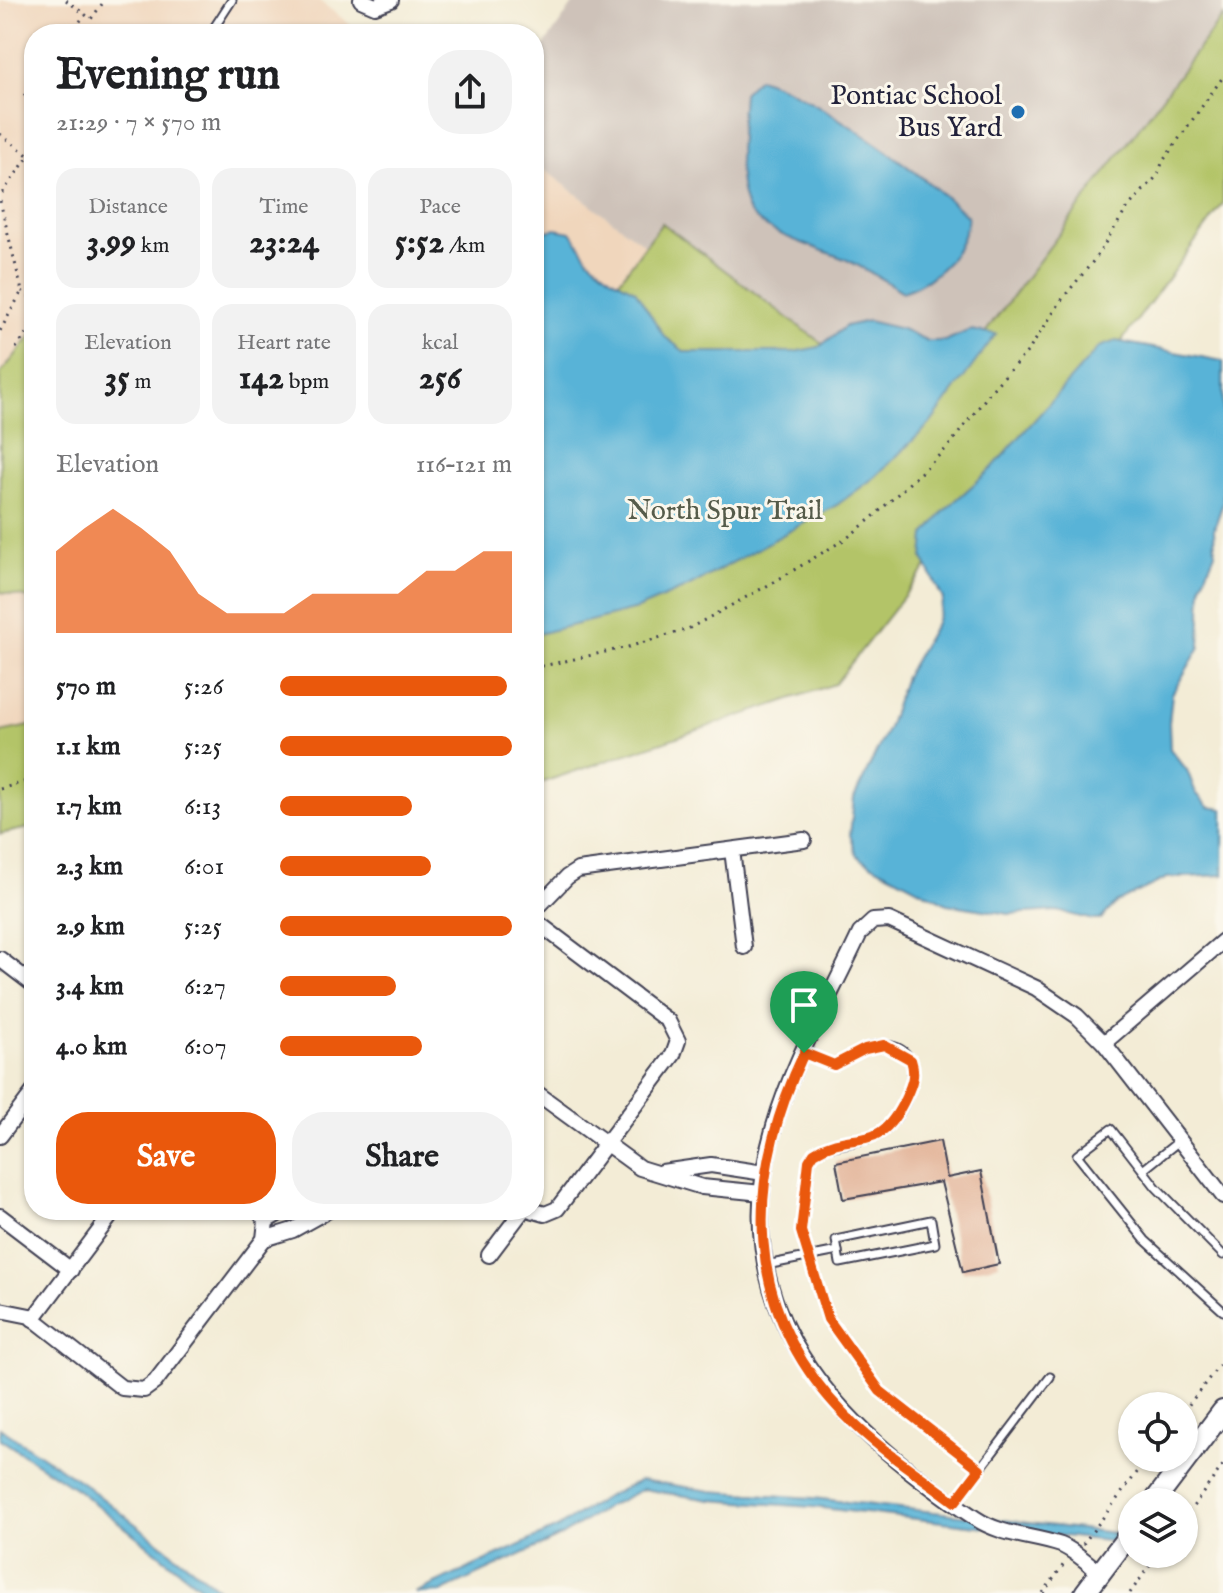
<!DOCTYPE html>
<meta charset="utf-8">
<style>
:root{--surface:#fff;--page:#f2f2f2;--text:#202124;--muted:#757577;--accent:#ea580c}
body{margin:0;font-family:"IM FELL English",serif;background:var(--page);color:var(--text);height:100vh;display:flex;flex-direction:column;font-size:30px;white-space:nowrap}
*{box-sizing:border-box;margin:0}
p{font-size:26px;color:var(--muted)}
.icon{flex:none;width:44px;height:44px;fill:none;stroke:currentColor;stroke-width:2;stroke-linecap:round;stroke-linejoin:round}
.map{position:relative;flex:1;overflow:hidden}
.panel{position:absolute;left:24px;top:24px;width:520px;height:1196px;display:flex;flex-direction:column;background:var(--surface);border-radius:32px;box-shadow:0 2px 6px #0004}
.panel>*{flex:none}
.fabs{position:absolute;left:1118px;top:1392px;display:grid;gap:16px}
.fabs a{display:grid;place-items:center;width:80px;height:80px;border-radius:50%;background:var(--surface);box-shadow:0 2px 6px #0004;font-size:40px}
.pin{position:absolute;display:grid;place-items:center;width:68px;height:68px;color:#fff;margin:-82px -34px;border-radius:50% 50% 50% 0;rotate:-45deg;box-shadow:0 0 8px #0007}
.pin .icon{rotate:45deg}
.round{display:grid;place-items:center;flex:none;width:84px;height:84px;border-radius:32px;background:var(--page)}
.overview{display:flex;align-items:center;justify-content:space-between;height:136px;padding:0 32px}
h1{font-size:44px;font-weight:700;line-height:60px}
.metrics{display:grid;grid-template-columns:repeat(3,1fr);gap:12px;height:136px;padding:8px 32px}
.metrics div{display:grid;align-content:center;border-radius:20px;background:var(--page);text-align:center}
.metrics b{font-size:34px;font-weight:700}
.metrics small{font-size:22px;font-weight:400}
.metrics p{font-size:22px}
.chart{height:224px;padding:16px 32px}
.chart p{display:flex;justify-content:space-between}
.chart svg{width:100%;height:144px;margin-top:8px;fill:var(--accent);opacity:.7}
.action{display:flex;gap:16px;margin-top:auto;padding:16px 32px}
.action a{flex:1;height:92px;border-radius:32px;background:var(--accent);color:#fff;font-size:32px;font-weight:700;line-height:92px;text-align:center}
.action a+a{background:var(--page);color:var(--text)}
ul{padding:0 32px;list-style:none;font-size:26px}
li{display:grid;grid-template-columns:128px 96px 1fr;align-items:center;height:60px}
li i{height:20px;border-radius:10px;background:var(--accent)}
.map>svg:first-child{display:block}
.built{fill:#f0d6bc}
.industrial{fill:#cec2b9}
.green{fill:#b3c467;stroke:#6a7351;stroke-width:2}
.water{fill:#59b3d7;stroke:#3e6a89;stroke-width:2}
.building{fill:#e1af93}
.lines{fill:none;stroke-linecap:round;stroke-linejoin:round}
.lane-casing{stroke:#414052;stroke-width:11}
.street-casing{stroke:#414052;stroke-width:18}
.secondary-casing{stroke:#414052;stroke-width:24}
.path{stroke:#414052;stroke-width:3;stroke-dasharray:2 6;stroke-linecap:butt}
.lane{stroke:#fff;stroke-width:7}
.street{stroke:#fff;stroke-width:14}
.secondary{stroke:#fff;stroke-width:20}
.route-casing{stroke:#fff;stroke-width:16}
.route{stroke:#ea580c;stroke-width:10}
.poi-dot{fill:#1f6fb2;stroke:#fbf7ec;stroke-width:3}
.labels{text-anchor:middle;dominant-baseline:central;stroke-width:6;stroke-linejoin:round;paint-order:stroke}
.poi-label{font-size:28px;fill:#22223b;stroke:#fbf7ec;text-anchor:end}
.park-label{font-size:28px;fill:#555b4a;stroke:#fbf7ec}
</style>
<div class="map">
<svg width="1223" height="1593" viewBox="0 0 1223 1593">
<rect width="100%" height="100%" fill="#fbf7ec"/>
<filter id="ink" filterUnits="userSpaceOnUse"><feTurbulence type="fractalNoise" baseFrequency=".0125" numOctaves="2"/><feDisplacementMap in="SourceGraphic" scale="16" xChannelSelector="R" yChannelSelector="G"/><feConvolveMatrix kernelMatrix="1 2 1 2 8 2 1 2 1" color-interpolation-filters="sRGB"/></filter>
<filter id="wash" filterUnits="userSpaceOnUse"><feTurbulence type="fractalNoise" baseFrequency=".006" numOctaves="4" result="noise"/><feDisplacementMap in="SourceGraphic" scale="32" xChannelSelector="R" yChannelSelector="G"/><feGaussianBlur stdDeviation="1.8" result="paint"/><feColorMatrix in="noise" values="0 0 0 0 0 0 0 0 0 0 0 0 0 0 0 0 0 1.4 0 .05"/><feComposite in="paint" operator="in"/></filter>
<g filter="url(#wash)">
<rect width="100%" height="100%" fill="#f3ecd6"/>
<!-- built -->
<g class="built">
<polygon points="0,0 318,0 363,34 34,34 34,725 0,732"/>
<polygon points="534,162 645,245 534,396"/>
</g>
<!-- industrial -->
<polygon class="industrial" points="576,0 1223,0 1223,16 921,418 662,224 645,245 534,162 534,60"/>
<!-- green -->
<g class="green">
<polygon points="1223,16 1223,204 1014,487 998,476 835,684 534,785 534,396 662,223 921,418"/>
<polygon points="34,332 34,599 0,592 0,374"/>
<polygon points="34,725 34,827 0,834 0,732"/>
</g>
<!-- water -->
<g class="water">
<path d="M758,78C811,92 927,177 968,217C962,254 938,279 903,292C885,281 868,270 849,261C824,249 756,233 746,206C734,173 741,127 743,93Z"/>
<polygon points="555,229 571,232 589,259 612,278 635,290 664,336 685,352 793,352 819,347 846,326 868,321 902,329 928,341 945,341 970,330 996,334 930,424 875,477 837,505 688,587 637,609 534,635 534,234"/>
<polygon points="1116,341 1223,361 1223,503 1214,529 1215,553 1202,584 1200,647 1172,694 1169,723 1170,749 1187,770 1196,793 1209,807 1223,809 1223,875 1167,878 1117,902 1100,920 1094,920 1057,911 1009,914 947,904 863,860 857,855 850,835 854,798 888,728 905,677 936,623 943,599 923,558 925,535 945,510 992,468 1099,347"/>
<polygon points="0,1428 84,1484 224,1593 208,1593 79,1491 0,1439"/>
<polygon points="641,1480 711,1491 813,1498 1132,1535 1132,1544 812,1507 710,1500 643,1489 607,1507 561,1536 441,1592 415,1593 557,1528 602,1499"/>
</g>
<g id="blocks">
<!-- building -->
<polygon class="building" points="940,1141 947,1178 981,1171 999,1264 963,1272 941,1182 843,1199 836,1162"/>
</g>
</g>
<g filter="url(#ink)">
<use href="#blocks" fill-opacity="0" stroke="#414052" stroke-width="2"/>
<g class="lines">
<!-- lane casing -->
<g class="lane-casing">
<g id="lane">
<polyline points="210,34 232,0"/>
<path d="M804,1053L834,1065C850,1061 861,1046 879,1045C934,1042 910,1113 883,1131C864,1144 839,1143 818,1150L811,1156L801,1231L828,1319L880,1391L980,1469"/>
<polyline points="1143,1170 1179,1141"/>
<polygon points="931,1220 935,1244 840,1263 836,1240"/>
<polyline points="1223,1255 1156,1187 1111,1129 1077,1155 1145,1240 1223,1311"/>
<polyline points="766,1265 838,1251"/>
<polyline points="955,1502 1050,1377"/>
</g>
</g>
<!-- street casing -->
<g class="street-casing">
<g id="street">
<polyline points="361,0 375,6 391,0"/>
<polyline points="732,850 744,947"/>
<polyline points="534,911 567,877 578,870 804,840"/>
<polyline points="0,959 34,985"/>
<polyline points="1104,1043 1223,941"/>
<polyline points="534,1091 640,1168 702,1187 762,1193"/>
<polyline points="0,1136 34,1091"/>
<polyline points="662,1172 711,1165 764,1173"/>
<polyline points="531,1210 545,1214 557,1209 673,1055 678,1041 668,1021 534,920"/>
<polyline points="0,1216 71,1270"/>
<polyline points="266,1221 285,1210"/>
<polyline points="264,1239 293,1230 329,1210"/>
<polyline points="489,1255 523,1210"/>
<polyline points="0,1310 30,1316 122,1388 144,1390 155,1382 264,1239 266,1221 258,1210"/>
<polyline points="33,1319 115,1210"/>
<path d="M1100,1573C1088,1563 1075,1551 1061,1545C1031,1535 1002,1536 975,1518C835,1424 720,1310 774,1126C793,1060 831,996 860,933L873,921L889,920L1036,988L1077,1016L1104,1043L1223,1196"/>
</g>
</g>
<!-- secondary casing -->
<g class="secondary-casing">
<g id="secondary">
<polyline points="1154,1502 1223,1411"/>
<polyline points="1085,1593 1132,1531"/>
</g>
</g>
<!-- path -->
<g class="path">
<polyline points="66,0 91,19 105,0"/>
<polyline points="70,34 85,15"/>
<polyline points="24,96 34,82"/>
<polyline points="0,134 29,156 0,196"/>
<polyline points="0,201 22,291 0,331"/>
<polyline points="22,291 34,300"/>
<polyline points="16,348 34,324"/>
<polyline points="534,668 628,647 688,629 774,582 847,538 873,517 948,447 995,386 1029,350 1063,298 1095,259 1128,207 1157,176 1163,161 1223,77"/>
<polyline points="0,789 34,779"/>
<polyline points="1184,1411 1223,1360"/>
<polyline points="1184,1519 1223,1465"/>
<polyline points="1083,1544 1148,1458"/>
<polyline points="1043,1593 1064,1564"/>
<polyline points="1130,1593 1158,1554"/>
</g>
<!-- lane -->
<use href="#lane" class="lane"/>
<!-- street -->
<use href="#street" class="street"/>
<!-- secondary -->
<use href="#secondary" class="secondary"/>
</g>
</g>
<g class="lines" filter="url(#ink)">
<!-- route casing -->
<g class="route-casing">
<path id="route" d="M884,1045L911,1060C916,1074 912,1084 906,1097C878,1158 856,1127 814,1153L809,1161L801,1231L828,1319L880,1391L980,1469L955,1502C918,1474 877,1448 845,1415C741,1309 745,1179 804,1053L834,1065L865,1049Z"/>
</g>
<!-- route -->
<use href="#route" class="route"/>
</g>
<!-- markers -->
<circle class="poi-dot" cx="1018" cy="112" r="8"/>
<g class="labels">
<!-- poi labels -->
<g class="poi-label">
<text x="1002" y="96">Pontiac School<tspan x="1002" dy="32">Bus Yard</tspan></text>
</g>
<!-- park labels -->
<g class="park-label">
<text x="725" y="511">North Spur Trail</text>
</g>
</g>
</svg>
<div class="fabs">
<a><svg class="icon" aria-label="locate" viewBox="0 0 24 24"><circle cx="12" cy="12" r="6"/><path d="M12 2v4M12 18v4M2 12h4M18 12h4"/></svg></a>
<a><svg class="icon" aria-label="layers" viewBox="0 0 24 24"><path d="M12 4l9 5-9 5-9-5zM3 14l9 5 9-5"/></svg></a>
</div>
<div class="pin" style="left:804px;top:1053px;background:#1e9e55"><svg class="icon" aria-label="arrive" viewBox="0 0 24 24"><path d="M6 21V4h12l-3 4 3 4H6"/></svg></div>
<section class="panel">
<div class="overview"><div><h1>Evening run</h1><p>21:29 · 7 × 570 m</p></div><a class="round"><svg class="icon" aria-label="share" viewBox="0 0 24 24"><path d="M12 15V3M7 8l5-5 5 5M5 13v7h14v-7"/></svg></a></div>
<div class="metrics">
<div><p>Distance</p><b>3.99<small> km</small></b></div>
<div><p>Time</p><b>23:24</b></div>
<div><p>Pace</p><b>5:52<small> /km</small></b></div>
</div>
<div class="metrics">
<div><p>Elevation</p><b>35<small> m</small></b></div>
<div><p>Heart rate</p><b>142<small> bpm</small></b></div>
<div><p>kcal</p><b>256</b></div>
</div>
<div class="chart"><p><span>Elevation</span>116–121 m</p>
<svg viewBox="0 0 160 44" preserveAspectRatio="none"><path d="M0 44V19L10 12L20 6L30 12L40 19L50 32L60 38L70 38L80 38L90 32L100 32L110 32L120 32L130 25L140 25L150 19L160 19V44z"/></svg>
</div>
<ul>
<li><b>570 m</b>5:26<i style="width:98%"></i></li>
<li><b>1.1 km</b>5:25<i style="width:100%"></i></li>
<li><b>1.7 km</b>6:13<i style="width:57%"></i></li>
<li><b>2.3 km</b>6:01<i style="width:65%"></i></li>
<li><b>2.9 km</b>5:25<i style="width:100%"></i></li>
<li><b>3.4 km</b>6:27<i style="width:50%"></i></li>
<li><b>4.0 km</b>6:07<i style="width:61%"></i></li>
</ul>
<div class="action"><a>Save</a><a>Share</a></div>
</section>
</div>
